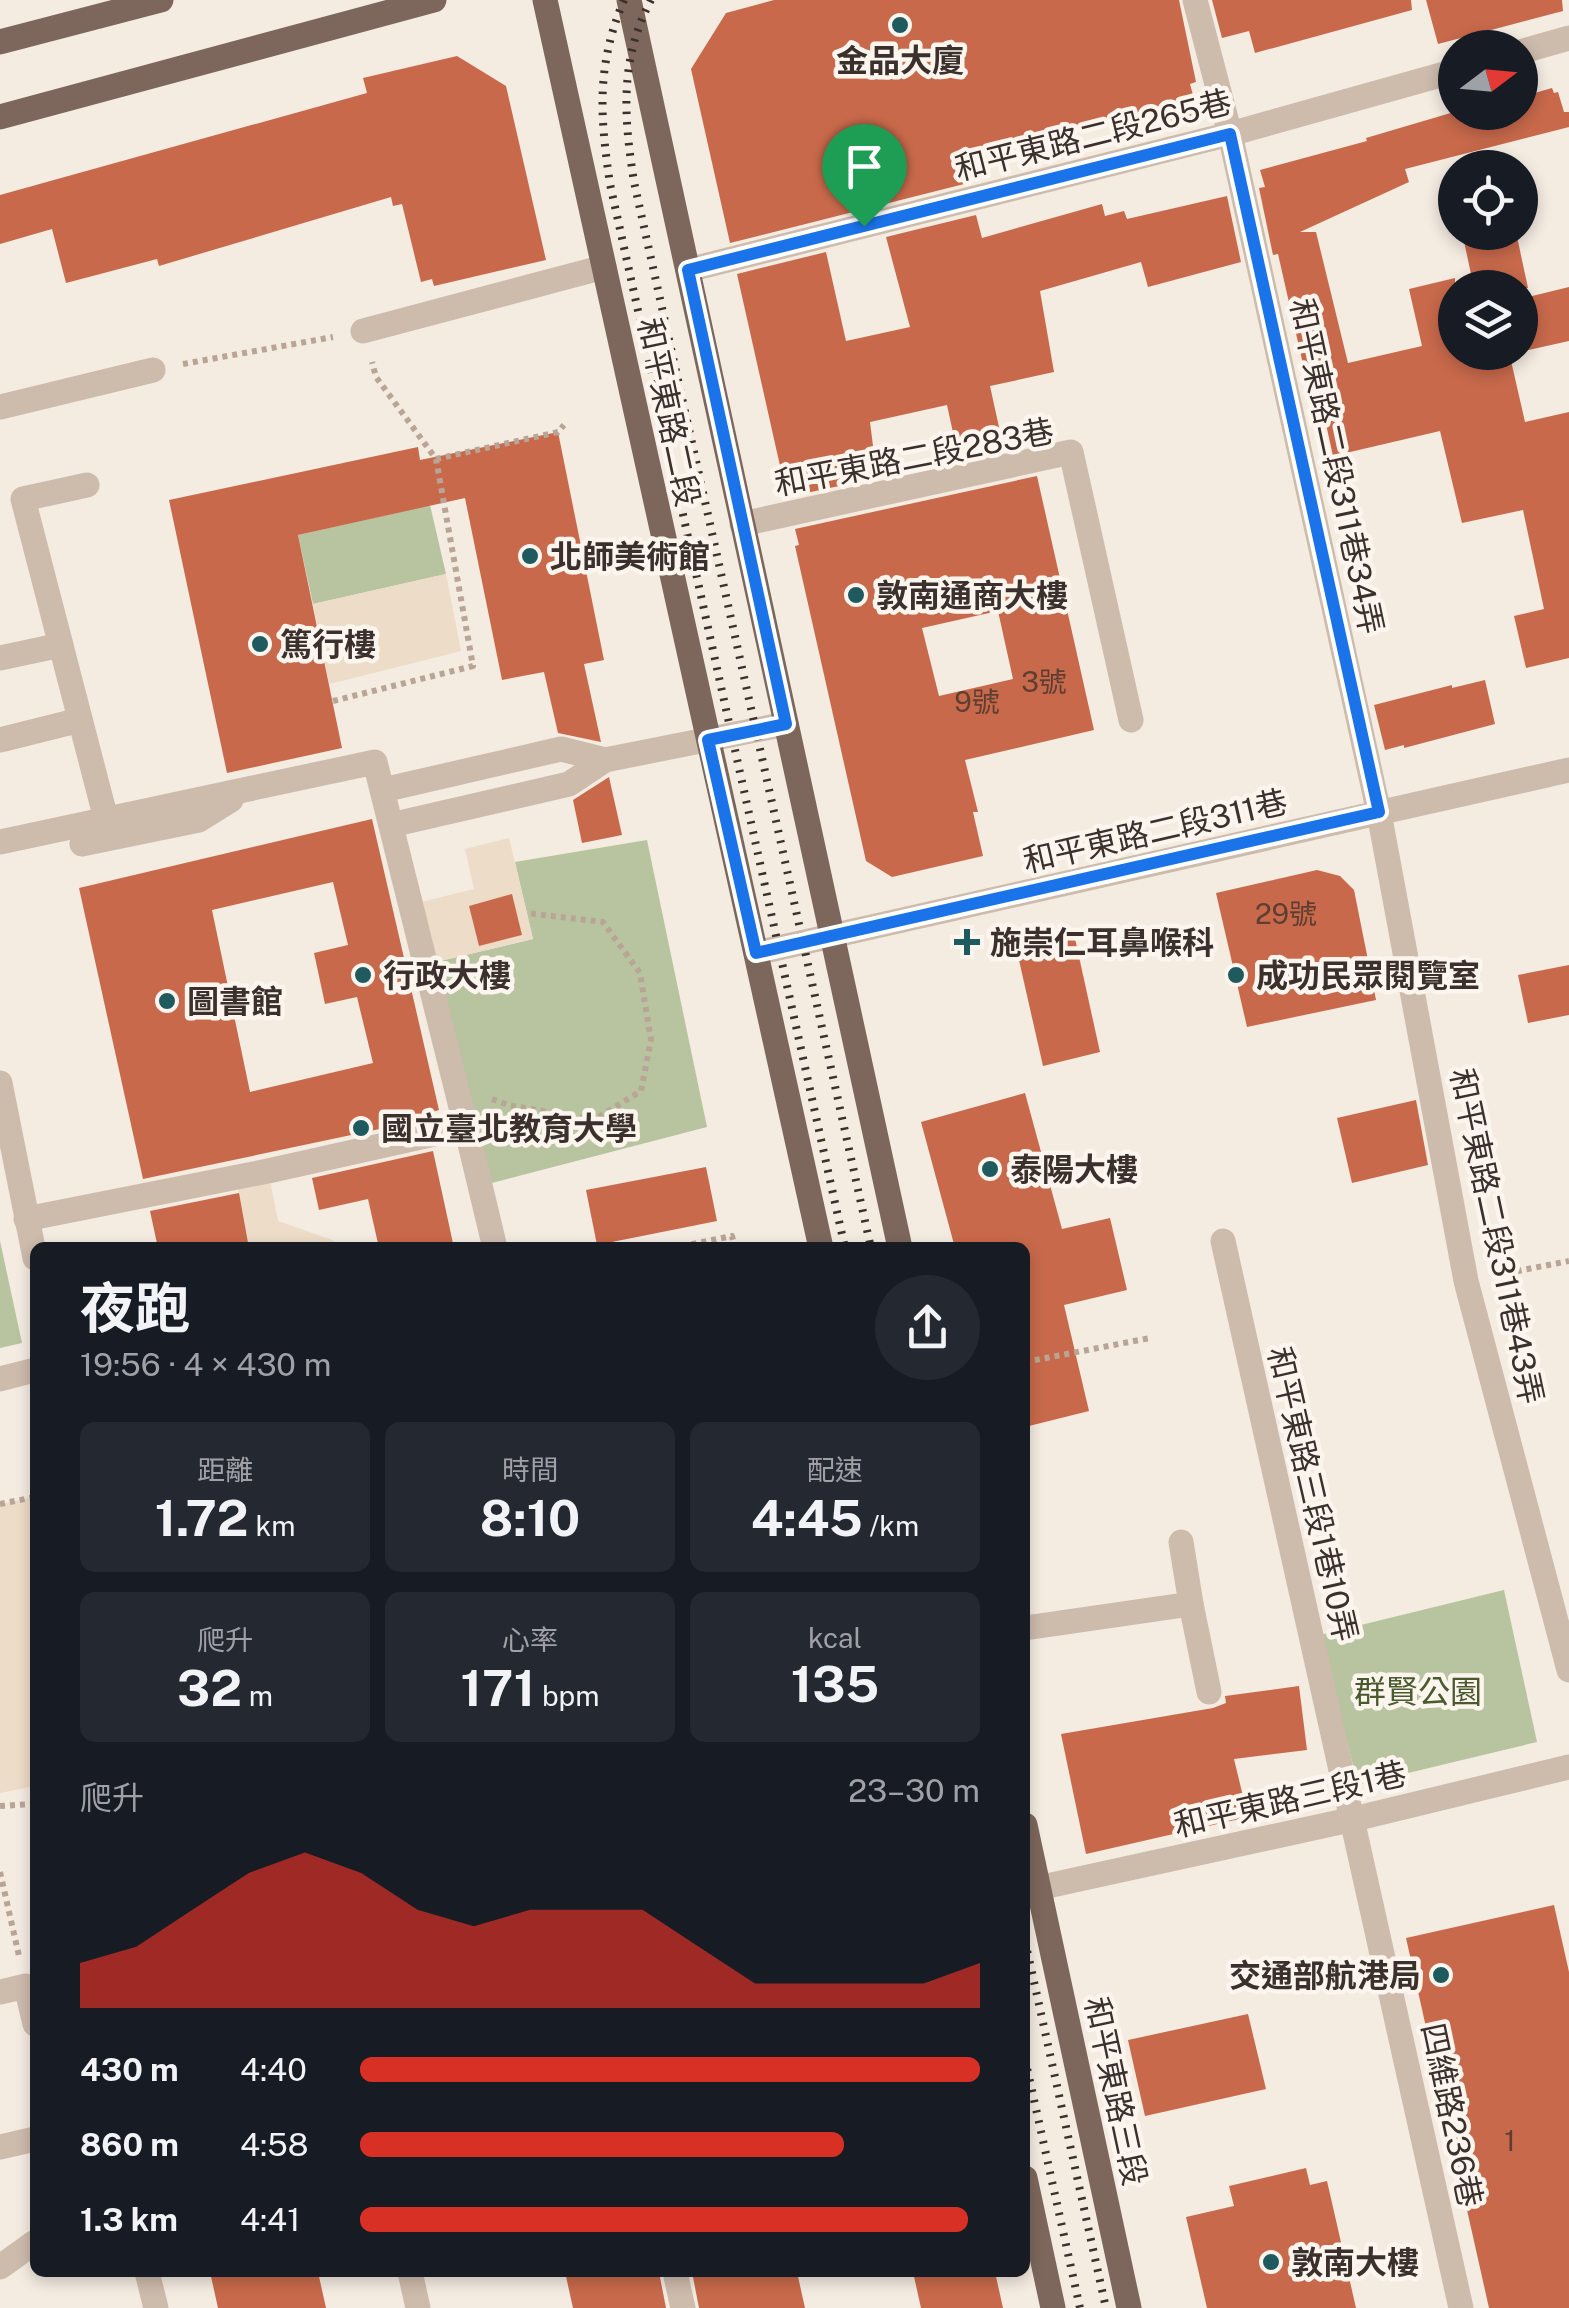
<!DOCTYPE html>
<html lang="zh-TW">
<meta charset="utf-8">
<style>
:root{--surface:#171b24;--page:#242831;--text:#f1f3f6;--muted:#9ea1a6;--accent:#d93025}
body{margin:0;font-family:"Public Sans","Noto Sans TC",sans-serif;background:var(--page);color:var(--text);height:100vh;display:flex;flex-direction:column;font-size:38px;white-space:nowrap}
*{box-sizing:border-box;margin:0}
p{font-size:32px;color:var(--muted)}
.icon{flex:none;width:55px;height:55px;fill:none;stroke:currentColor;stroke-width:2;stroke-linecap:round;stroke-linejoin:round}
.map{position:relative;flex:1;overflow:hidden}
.side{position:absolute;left:30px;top:1242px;width:1000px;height:1035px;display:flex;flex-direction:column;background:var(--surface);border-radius:15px;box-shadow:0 5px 15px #0003}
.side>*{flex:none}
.needle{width:65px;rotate:74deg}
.controls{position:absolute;left:1438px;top:30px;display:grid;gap:20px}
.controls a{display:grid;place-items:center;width:100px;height:100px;border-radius:50%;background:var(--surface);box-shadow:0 5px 15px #0003;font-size:50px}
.pin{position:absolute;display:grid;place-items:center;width:85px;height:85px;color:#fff;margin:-102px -42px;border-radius:50% 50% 50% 0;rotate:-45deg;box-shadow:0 0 10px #0007}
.pin .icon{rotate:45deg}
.round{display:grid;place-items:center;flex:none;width:105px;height:105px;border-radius:52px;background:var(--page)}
.head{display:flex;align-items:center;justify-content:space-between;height:170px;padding:0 50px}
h1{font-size:55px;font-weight:700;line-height:75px}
.stats{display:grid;grid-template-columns:repeat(3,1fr);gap:15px;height:170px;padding:10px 50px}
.stats div{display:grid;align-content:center;border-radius:15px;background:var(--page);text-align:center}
.stats b{font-size:50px;font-weight:700}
.stats small{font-size:28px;font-weight:400}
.stats p{font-size:28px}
.chart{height:280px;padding:20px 50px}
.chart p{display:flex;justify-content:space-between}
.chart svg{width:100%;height:180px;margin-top:10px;fill:var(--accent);opacity:.7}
ul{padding:0 50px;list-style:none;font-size:32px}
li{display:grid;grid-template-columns:160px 120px 1fr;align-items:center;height:75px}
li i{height:25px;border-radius:12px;background:var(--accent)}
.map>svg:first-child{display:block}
.green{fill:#b8c4a0}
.plaza{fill:#ecdcc8}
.building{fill:#c8694b;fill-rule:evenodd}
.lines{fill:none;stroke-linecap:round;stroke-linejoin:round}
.path{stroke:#b9a596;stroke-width:6;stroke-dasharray:5 5;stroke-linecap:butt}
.minor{stroke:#cdbbac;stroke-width:25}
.major{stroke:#7d675c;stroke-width:25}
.rail{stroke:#3b302b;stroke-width:8;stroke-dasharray:2.5 8;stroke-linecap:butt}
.route-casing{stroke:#fff;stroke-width:20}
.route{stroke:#1a73e8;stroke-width:12}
.poi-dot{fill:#1f5a5e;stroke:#fbf5ee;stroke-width:4}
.labels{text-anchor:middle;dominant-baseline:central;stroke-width:9;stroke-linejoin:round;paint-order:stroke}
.number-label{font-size:28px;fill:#5e3e33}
.poi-label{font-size:32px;font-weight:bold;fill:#3b302b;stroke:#fbf5ee;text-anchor:start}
.street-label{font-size:32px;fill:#3b302b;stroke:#fbf5ee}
.park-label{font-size:32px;fill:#4a5a2e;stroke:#fbf5ee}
</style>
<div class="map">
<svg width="1569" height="2308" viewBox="0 0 1569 2308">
<rect width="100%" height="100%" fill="#f4ebe1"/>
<!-- green -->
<g class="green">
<polygon points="430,505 446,574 313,604 298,535"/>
<polygon points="647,840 707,1127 488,1184 436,962 533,939 515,862"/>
<polygon points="0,1241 22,1343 0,1348"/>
<polygon points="1504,1590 1537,1742 1358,1785 1320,1635"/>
</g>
<!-- plaza -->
<g class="plaza">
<polygon points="446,574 461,651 329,684 313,604"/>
<polygon points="509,838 533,939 436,962 421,902 474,889 465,849"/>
<polygon points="268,1171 278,1221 335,1241 336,1247 249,1247 236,1178"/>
<polygon points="35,1497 35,1786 0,1793 0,1504"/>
</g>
<!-- building -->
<g class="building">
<polygon points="774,0 1179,0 1196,82 1190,84 1193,95 1187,97 1194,121 1132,138 1126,115 1030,141 1029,136 966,153 973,176 967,178 968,183 730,243 691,69 726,13"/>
<polygon points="1212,0 1411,0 1412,10 1255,53 1249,31 1222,38"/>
<polygon points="1426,0 1562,0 1563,11 1438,44"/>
<polygon points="457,56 506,86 546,260 434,286 432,279 421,282 402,204 393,206 391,197 159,266 157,259 66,283 52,229 0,244 0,195 367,93 363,78"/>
<polygon points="1552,88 1554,93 1558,92 1564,112 1569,112 1569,127 1405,169 1409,182 1300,232 1316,232 1348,363 1422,346 1409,289 1455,278 1455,352 1509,352 1525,422 1569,412 1569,658 1526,668 1514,616 1544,609 1523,510 1462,523 1440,431 1333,456 1326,424 1317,426 1278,254 1273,255 1259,188 1265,187 1260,170 1367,141 1366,138 1454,112 1520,112 1520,97"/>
<polygon points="1227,196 1241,262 1148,287 1141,262 1040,291 1054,372 990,386 1004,450 959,460 947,405 870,422 877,478 787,497 737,274 826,252 846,341 910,327 886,237 976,215 982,238 1102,204 1105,216 1124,211 1127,219"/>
<polygon points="1462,232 1516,232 1528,288 1474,288"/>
<polygon points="1569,287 1569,341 1520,352 1520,299"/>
<polygon points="558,432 604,660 584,664 601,742 558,733 544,672 502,680 465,498 298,535 342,748 227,773 169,500 418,447 420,460"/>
<path d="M1037,476L1094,730L965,760L978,812H973L983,856L892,877L866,861L795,546L799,545L795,529ZM998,611L1013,679L939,696L922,628Z"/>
<polygon points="1485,680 1495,724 1404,748 1404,745 1385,750 1374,705 1452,685 1452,688"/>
<polygon points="609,777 622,835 582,843 573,800"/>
<path d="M372,819L439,1110L425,1114L427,1119L143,1179L79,888ZM333,882L348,945L314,953L325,1004L357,997L373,1063L250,1092L212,910Z"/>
<polygon points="1317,870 1340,876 1354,890 1376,1000 1247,1027 1216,893"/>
<polygon points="512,894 522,935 479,946 469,906"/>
<polygon points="1074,934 1100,1052 1043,1066 1016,947"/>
<polygon points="1569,965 1569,1015 1528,1023 1518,975"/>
<polygon points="1025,1093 1062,1229 1110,1218 1127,1290 1064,1305 1089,1411 1025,1427 1025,1248 955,1248 921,1122"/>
<polygon points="1416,1100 1428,1165 1352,1183 1337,1118"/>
<polygon points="433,1151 454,1248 379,1248 368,1199 319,1210 312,1178"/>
<polygon points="706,1167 717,1221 597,1245 586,1190"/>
<polygon points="239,1193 249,1248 158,1248 150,1211"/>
<polygon points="1299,1686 1307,1750 1234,1759 1248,1817 1086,1854 1061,1734 1213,1708 1226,1703 1225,1696"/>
<polygon points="1554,1905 1569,1972 1569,2308 1489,2308 1406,1938"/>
<polygon points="1248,2014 1266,2089 1145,2116 1128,2040"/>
<polygon points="1306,2168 1310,2185 1327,2181 1356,2308 1207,2308 1186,2217 1234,2206 1229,2186"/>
<polygon points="210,2272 318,2272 326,2308 218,2308"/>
<polygon points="565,2272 659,2272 666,2308 573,2308"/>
<polygon points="692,2272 797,2272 805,2308 699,2308"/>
<polygon points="913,2272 995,2272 1003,2308 921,2308"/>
</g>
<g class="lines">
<!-- path -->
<g class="path">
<polyline points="183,364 333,337"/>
<polyline points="436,459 558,432 564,425"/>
<polyline points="333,701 473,666 436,459 376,377 372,362"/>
<polyline points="492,1099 508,1105 594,1120 641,1091 651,1040 640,973 603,922 527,913"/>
<polyline points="672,1248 732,1236 735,1248"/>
<polyline points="1497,1275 1569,1261"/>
<polyline points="1025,1362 1150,1338"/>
<polyline points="0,1504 35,1497"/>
<polyline points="0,1806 34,1804"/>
<polyline points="0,1872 19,1956"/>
</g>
<!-- minor -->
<g class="minor">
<polyline points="1195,0 1230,134 1379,813 1466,1281 1569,1670"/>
<polyline points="1520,52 1569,38"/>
<polyline points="688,270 1230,134 1455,71"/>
<polyline points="363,331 604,267"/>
<polyline points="0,407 153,370"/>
<polyline points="87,485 23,499 106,819"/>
<polyline points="742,524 1071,452 1131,720"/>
<polyline points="0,658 61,645"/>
<polyline points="0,740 80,720"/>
<polyline points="383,790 561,749 605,760"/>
<polyline points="391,825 569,784 605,760 786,724"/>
<polyline points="0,842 375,762 466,1127 268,1171 26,1219"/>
<polyline points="82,844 199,820 231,800"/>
<polyline points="756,953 1569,770"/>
<polyline points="0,1083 35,1258"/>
<polyline points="466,1127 495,1248"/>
<polyline points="1223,1241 1461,2308"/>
<polyline points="0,1379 35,1370"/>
<polyline points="1191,1604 1209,1692"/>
<polyline points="1025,1628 1191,1604 1181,1542"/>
<polyline points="1025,1894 1038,1888 1354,1819 1569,1767"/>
<polyline points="0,1992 26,1986 35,2024"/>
<polyline points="0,2147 35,2139"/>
<polyline points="0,2267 35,2242"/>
<polyline points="147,2272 156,2308"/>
<polyline points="410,2272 418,2308"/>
<polyline points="675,2272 683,2308"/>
</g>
<!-- major -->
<g class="major">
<polyline points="545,0 821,1248"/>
<polyline points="629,0 900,1248"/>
<polyline points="0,42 161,0"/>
<polyline points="0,117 434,0"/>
<polyline points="1025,1825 1129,2308"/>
<polyline points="1025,2178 1053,2308"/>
</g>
<!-- rail -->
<g class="rail">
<path d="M624,0C596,66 600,116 610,184L845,1248"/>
<path d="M651,0C619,60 624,118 634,182L871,1248"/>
<polyline points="1025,1941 1106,2308"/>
<polyline points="1025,2059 1080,2308"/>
</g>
</g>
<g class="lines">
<!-- route casing -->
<g class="route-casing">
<polygon id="route" points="1230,134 1379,812 756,953 708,740 786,724 688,270"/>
</g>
<!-- route -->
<use href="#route" class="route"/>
</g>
<!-- markers -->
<g class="poi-dot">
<circle cx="900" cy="25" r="10"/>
<circle cx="530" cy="556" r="10"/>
<circle cx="856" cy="595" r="10"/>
<circle cx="260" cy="644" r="10"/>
<path d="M962 927h10v10h10v10h-10v10h-10v-10h-10v-10h10z"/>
<circle cx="363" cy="975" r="10"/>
<circle cx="1236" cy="975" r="10"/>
<circle cx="167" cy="1001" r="10"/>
<circle cx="361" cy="1128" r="10"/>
<circle cx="990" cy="1169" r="10"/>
<circle cx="1441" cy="1975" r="10"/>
<circle cx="1271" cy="2262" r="10"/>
</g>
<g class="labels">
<!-- number labels -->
<g class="number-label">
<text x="1044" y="681">3號</text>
<text x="977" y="701">9號</text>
<text x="1286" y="913">29號</text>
<text x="1510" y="2140">1</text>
</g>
<!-- poi labels -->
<g class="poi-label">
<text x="900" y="60" text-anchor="middle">金品大廈</text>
<text x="550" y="556">北師美術館</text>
<text x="876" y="595">敦南通商大樓</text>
<text x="280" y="644">篤行樓</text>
<text x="990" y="942">施崇仁耳鼻喉科</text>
<text x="383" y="975">行政大樓</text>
<text x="1256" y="975">成功民眾閱覽室</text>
<text x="187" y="1001">圖書館</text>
<text x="381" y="1128">國立臺北教育大學</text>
<text x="1010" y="1169">泰陽大樓</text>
<text x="1421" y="1975" text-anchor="end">交通部航港局</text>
<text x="1291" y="2262">敦南大樓</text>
</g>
<!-- street labels -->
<g class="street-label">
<text transform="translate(1093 135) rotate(-14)">和平東路二段265巷</text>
<text transform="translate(669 412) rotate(78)">和平東路二段</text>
<text transform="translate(914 457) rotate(-11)">和平東路二段283巷</text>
<text transform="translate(1337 466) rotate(78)">和平東路二段311巷34弄</text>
<text transform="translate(1155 831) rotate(-13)">和平東路二段311巷</text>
<text transform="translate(1497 1236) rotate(78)">和平東路二段311巷43弄</text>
<text transform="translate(1313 1494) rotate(77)">和平東路三段1巷10弄</text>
<text transform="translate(1290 1799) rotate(-13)">和平東路三段1巷</text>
<text transform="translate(1116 2091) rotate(78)">和平東路三段</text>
<text transform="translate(1452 2115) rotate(78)">四維路236巷</text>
</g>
<!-- park labels -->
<g class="park-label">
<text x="1418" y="1691">群賢公園</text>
</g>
</g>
</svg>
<div class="controls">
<a><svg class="needle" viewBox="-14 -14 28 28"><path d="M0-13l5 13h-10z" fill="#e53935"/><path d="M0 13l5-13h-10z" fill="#9ea1a6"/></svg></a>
<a><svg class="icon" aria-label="locate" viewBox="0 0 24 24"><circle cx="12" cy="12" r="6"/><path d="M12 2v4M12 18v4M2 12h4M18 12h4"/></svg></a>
<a><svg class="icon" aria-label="layers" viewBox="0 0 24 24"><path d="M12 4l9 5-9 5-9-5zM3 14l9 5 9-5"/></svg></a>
</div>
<div class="pin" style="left:864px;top:226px;background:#1e9e55"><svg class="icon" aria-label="arrive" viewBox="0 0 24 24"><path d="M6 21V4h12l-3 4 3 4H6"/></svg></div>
<section class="side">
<div class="head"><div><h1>夜跑</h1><p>19:56 · 4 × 430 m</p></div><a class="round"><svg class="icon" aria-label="share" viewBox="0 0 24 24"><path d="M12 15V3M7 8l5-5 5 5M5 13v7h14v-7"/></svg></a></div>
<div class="stats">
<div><p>距離</p><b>1.72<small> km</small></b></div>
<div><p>時間</p><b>8:10</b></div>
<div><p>配速</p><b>4:45<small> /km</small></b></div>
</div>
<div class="stats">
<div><p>爬升</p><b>32<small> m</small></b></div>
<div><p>心率</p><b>171<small> bpm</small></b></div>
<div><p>kcal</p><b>135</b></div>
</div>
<div class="chart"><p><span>爬升</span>23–30 m</p>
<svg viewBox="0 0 160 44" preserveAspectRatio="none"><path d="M0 44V33L10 29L20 20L30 11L40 6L50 11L60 20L70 24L80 20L90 20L100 20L110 29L120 38L130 38L140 38L150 38L160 33V44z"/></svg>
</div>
<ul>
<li><b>430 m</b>4:40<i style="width:100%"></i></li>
<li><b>860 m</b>4:58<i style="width:78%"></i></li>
<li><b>1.3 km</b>4:41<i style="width:98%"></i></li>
</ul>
</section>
</div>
